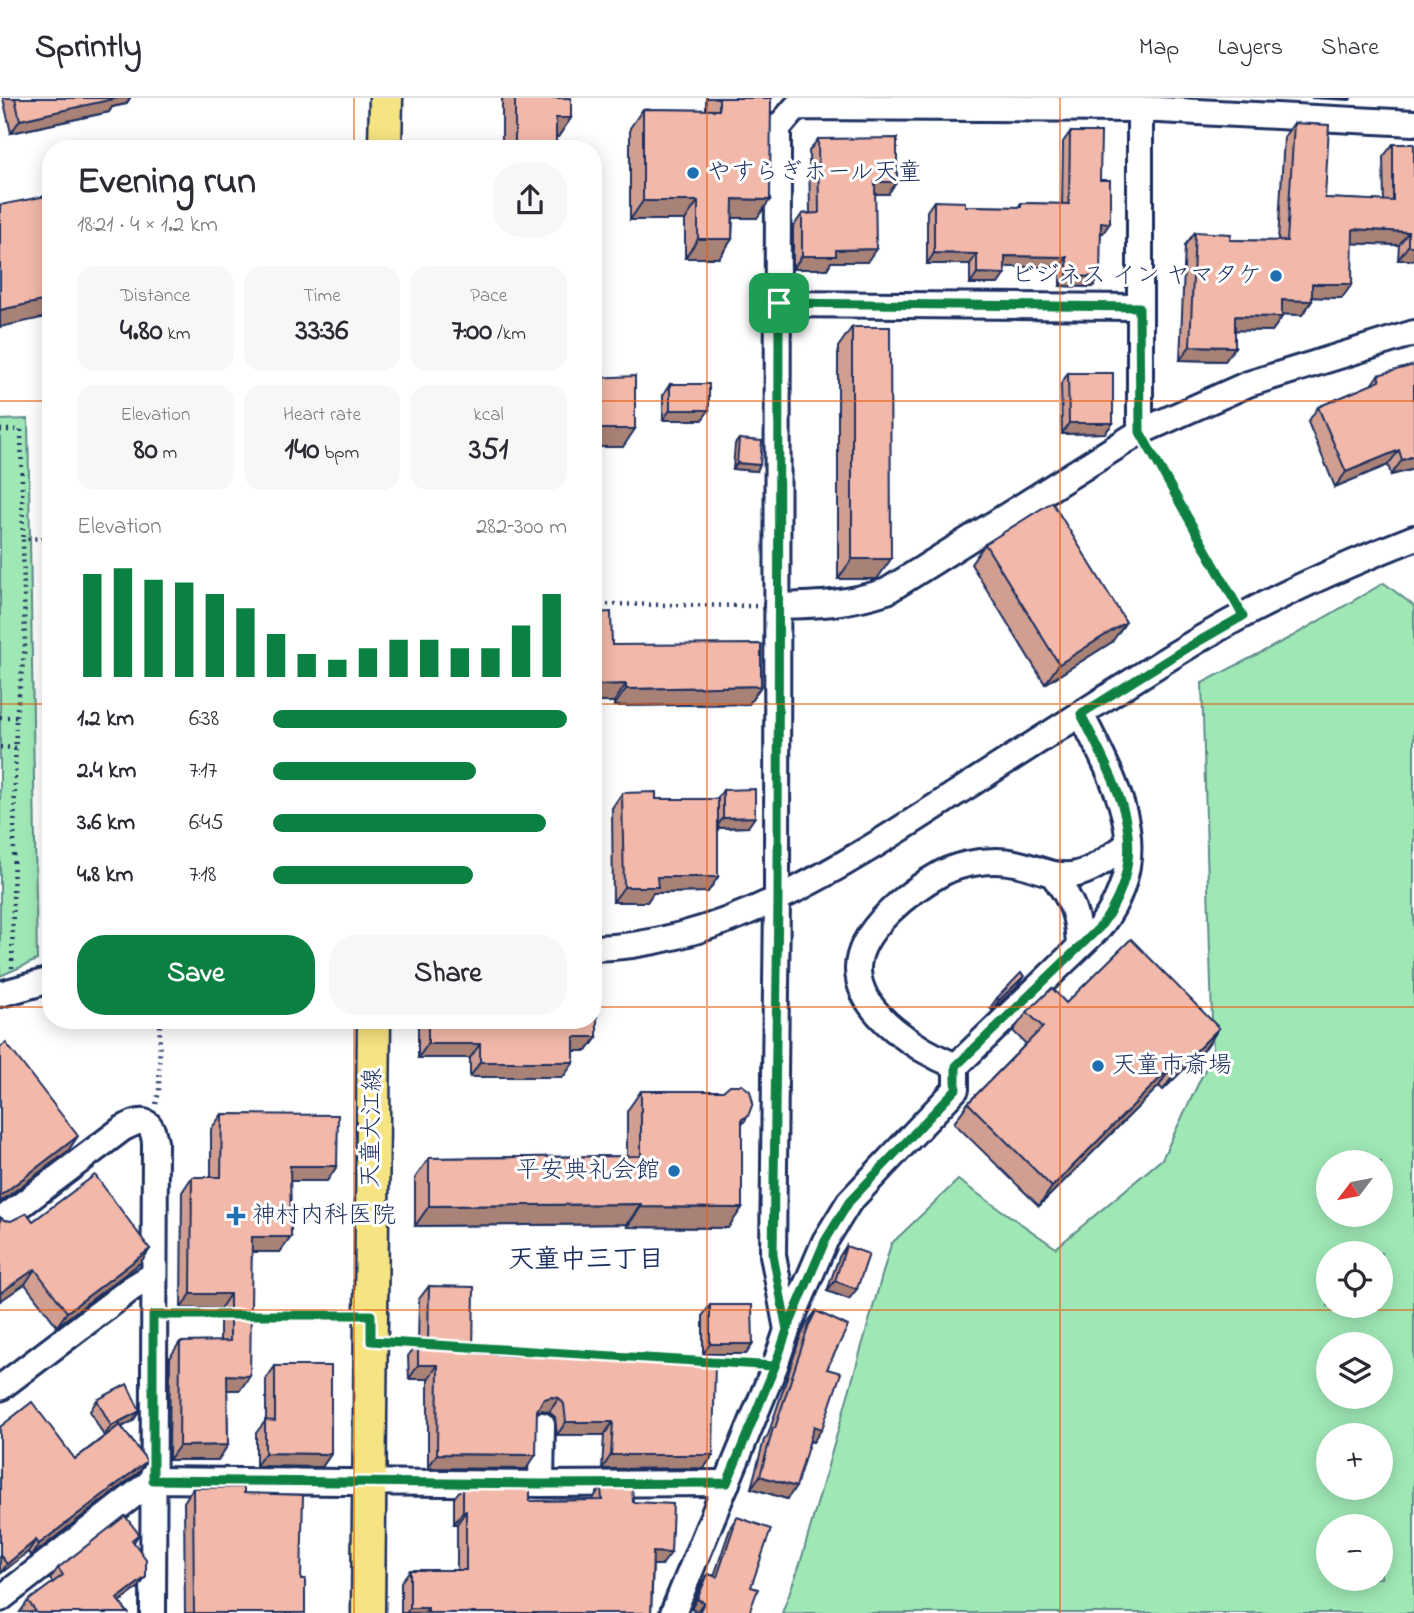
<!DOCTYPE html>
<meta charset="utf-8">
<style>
:root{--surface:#fff;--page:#f7f7f7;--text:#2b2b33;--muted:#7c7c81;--line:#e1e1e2;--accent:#0b8043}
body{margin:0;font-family:"Indie Flower","Klee One",sans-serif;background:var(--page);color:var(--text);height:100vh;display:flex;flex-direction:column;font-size:26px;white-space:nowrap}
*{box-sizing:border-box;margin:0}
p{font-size:23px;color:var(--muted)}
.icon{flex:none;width:38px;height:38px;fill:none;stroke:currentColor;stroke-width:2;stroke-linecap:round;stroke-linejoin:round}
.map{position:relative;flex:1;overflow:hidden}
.details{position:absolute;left:42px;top:42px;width:560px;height:889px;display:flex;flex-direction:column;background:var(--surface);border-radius:28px;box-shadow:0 4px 18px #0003}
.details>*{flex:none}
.needle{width:46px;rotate:238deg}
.tools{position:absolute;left:1316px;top:1052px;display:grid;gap:14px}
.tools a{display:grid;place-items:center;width:77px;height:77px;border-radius:50%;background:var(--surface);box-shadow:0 4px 18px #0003;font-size:35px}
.pin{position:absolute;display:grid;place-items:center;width:60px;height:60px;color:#fff;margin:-30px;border-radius:14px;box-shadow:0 4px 10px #0006}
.round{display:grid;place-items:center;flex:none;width:74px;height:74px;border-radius:28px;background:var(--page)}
.overview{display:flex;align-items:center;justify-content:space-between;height:119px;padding:0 35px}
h1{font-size:38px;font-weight:800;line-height:52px}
.metrics{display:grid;grid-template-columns:repeat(3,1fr);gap:10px;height:119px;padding:7px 35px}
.metrics div{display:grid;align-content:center;border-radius:18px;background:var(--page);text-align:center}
.metrics b{font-size:30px;font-weight:800}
.metrics small{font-size:19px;font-weight:400}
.metrics p{font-size:19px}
.chart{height:196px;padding:14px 35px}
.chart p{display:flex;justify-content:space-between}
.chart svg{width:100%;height:126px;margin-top:7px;stroke:var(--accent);stroke-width:6}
.cta{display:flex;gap:14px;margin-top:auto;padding:14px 35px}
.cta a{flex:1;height:80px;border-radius:28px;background:var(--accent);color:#fff;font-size:28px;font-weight:800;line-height:80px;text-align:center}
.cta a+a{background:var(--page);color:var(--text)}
ul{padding:0 35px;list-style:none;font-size:23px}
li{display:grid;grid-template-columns:112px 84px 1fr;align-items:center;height:52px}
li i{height:18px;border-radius:9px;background:var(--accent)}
header{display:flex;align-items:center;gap:42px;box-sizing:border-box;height:98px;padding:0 35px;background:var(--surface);border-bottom:2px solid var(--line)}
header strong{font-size:33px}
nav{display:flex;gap:38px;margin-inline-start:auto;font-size:24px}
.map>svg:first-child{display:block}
.green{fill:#9fe8b6;stroke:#5d8c8a;stroke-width:2;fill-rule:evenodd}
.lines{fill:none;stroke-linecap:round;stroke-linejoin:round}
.minor-casing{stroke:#1b2f5e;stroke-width:30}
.major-casing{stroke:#1b2f5e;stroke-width:37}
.path{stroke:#1b2f5e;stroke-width:4.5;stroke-dasharray:2 5;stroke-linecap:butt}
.minor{stroke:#fff;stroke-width:24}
.major{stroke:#f6e381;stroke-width:32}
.wall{fill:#d09f92;stroke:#1b2f5e;stroke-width:2}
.shaded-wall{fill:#a98277;stroke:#1b2f5e;stroke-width:2}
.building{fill:#f2b9aa;stroke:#1b2f5e;stroke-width:2}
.route-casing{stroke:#fff;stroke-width:14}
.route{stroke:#0b8043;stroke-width:9}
.grid{fill:none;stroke:#e8590c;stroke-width:2;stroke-opacity:0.55}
.poi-dot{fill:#1f6fb2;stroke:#fff;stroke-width:2.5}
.labels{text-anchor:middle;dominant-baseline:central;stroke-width:6;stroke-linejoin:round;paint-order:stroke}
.poi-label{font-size:24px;fill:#1b2f5e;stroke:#fff;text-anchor:start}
.street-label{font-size:24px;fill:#1b2f5e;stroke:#fff}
.neighbourhood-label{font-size:26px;font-weight:bold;fill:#1b2f5e;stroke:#fff}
</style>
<header>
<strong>Sprintly</strong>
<nav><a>Map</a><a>Layers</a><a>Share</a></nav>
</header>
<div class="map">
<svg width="1414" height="1515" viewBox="0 0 1414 1515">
<rect width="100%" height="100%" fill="#fff"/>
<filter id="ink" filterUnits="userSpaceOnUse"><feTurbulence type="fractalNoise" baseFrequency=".0143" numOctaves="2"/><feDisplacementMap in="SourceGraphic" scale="14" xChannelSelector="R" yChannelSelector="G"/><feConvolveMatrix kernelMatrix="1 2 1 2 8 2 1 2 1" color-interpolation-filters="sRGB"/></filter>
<g filter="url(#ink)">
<!-- green -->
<g class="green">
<polygon points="28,321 37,862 0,878 0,322"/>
<path d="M1384,485L1414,508V1515H782L800,1466L891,1146L958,1082L1056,1150L1162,1061L1213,955L1202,585L1291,539ZM1328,1064H1381V1116H1328ZM1328,1155H1381V1208H1328ZM1328,1246H1381V1298H1328ZM1328,1337H1381V1390H1328ZM1328,1428H1381V1480H1328Z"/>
</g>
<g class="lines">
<!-- minor casing -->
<g class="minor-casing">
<g id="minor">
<polyline points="779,206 1139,209"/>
<polyline points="1140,334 1140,11"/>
<path d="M777,508C820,507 846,506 887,493L1140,334L1248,286L1414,235"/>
<path d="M1053,777C1072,802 1078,817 1079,848"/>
<path d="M593,850C725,848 851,763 958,694C1031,648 1103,601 1177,555C1251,509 1332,472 1414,440"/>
<polyline points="0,896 51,882"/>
<path d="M956,968C920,953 859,917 858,872C857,833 911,792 942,775C961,765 993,760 1015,765C1036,769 1054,781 1077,776C1095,772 1112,757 1127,747"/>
<path d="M0,1123L122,1031C141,1021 151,1018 155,1044L153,1515"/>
<path d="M787,1232L825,1143L849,1104L956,991V968L1100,829C1157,753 1117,689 1081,616"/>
<polyline points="0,1290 132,1190 153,1177"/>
<polyline points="541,1386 542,1327"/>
<polyline points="0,1501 153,1382 541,1386 727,1385"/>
<polyline points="673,1515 775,1268 787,1232 773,1157 777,801 778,30 796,9 1140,11 1414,25"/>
</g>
</g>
<!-- major casing -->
<g class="major-casing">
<g id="major">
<polyline points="385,51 386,0"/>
<polyline points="368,1515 374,922"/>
</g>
</g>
<!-- path -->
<g class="path">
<polyline points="0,332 21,332 23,441"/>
<polyline points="1151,354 1233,499"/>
<polyline points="593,506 757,508"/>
<polyline points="0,619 16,619"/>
<polyline points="0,649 16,650"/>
<polyline points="12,870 16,619 25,549 23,441 51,440"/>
<polyline points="156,1006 159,993 160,922"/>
<polyline points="175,1217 225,1217"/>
<polyline points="248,1217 344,1217"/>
<polyline points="396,1245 422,1246"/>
<polyline points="469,1249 750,1267"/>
</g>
<!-- minor -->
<use href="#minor" class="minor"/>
<!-- major -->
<use href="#major" class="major"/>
</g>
<!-- wall -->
<g class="wall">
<polygon points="3,0 130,0 126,6 112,9 109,14 11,35"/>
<polygon points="502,0 571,0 571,20 558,39 556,39 556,51 502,51"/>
<polygon points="706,0 771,0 757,120 733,120 732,141 719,160 685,160 685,122 630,122 630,30 643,11 706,12"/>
<polygon points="1294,25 1325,100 1384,103 1383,59 1393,46 1414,46 1414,162 1398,162 1399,147 1352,145 1342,200 1312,199 1312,203 1302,217 1282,216 1282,219 1272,233 1235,232 1235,249 1225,263 1180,262 1185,147 1195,134 1230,142 1278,143 1284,39"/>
<polygon points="1070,34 1100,82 1103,135 1101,135 1093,189 1060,188 1060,169 1005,169 998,186 970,186 970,166 927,166 927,113 934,103 965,108 1018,109 1021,105 1062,106 1063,44"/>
<polygon points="818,41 888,96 875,96 867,164 831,164 827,171 793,171 793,129 802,116 810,115 809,53"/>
<polygon points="852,229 877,481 838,481 838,249"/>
<polygon points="1068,275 1113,325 1105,335 1062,336 1061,286"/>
<polygon points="1378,277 1414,371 1391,377 1388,367 1335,389 1308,324 1318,309 1371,287"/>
<polygon points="670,286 702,322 663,322 663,297"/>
<polygon points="739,341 757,373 733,371 735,346"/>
<polygon points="985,446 1112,544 1045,586 971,466"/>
<polygon points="593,515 612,547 761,588 749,606 614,608 614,604 593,604"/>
<polygon points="723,692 748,729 718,730 708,794 653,795 647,804 613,804 612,710 622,695 656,701 717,701"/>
<polygon points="1017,889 992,912 990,910 997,900"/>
<polygon points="1066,905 1219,930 1206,949 1163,992 1159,988 1039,1108 954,1025 968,1005 1026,946 1013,933 1027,914"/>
<polygon points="418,922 593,922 597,939 587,953 574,953 574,964 563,979 470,979 470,960 418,960"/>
<polygon points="641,993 748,1018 742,1027 728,1130 627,1129 627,1126 415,1128 415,1080 429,1060 627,1058 627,1013"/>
<polygon points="222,1016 337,1068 327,1083 290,1083 291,1139 280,1154 252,1154 240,1292 227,1292 228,1347 218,1362 169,1362 170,1259 180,1244 220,1244 220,1211 181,1210 182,1094 192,1079 211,1079 211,1031"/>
<polygon points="4,1122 11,1123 33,1123 150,1151 140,1165 57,1228 25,1186"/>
<polygon points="846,1148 849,1201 827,1193 839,1159"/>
<polygon points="429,1188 473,1254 515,1258 519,1252 559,1257 713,1357 704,1370 602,1371 604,1337 557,1337 555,1319 549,1314 542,1312 537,1314 526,1371 428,1370 428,1281 409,1281 408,1258 418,1245 419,1201"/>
<polygon points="710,1207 753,1246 746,1256 703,1256 703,1217"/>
<polygon points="816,1213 827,1271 813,1344 810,1343 787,1401 751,1390 764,1342 768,1337 800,1240 807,1225"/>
<polygon points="275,1268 331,1356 322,1369 256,1368 256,1335 266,1322 266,1281"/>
<polygon points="97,1302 133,1323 122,1329 147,1363 139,1374 31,1458 28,1454 0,1476 0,1329 75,1361 107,1336 104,1338 90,1313"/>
<polygon points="463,1388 530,1403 593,1402 593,1401 601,1388 633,1404 662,1467 653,1467 651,1515 401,1515 401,1484 410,1472 457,1472 457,1426 454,1426 454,1400"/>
<polygon points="193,1390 244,1395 301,1481 305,1515 185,1515 184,1404"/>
<polygon points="737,1419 751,1489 749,1515 696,1515 697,1513 691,1511 702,1485 708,1476 714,1478 731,1428"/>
<polygon points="139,1436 134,1444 146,1479 138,1490 120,1504 128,1515 20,1514 28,1503 53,1485 50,1481 58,1470"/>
</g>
<!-- shaded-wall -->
<g class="shaded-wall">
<polygon points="115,0 130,0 126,6 112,9 109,14 11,35 20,22"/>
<polygon points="1311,0 1351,0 1350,2"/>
<polygon points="556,20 571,20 558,39 543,39"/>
<polygon points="875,84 897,84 888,96 866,96"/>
<polygon points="733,101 770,102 757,120 720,120"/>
<polygon points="643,103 698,103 685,122 630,122"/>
<polygon points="1101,124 1110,125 1103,135 1094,135"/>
<polygon points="1353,131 1408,134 1399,147 1343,145"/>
<polygon points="698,141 732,141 719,160 685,160"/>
<polygon points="1408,148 1414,148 1414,162 1398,162"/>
<polygon points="876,151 867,164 831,164 827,171 793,171 802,158 836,152"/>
<polygon points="934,155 977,156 970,166 927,166"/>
<polygon points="1005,158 1067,159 1060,169 998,169"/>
<polygon points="977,175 1005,176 998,186 970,186"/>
<polygon points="1067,178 1100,179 1093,189 1060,188"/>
<polygon points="1312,186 1352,186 1342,200 1302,199"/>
<polygon points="51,201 51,218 0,229 0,212"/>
<polygon points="1282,202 1312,203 1302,217 1272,216"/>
<polygon points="1235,218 1282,219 1272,233 1225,232"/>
<polygon points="1190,248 1235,249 1225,263 1180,262"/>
<polygon points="670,312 709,312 702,322 663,322"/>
<polygon points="1069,325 1113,325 1105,335 1062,336"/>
<polygon points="593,331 635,331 623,349 593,349"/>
<polygon points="1399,352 1388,367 1335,389 1346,374"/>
<polygon points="1414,358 1414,371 1391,377 1402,362"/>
<polygon points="737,365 760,367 757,373 733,371"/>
<polygon points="852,461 891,461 877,481 838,481"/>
<polygon points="1126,524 1112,544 1045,586 1059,566"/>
<polygon points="626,586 614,604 593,604 593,587"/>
<polygon points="761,588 749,606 614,608 626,591"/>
<polygon points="755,719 748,729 716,730 723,720"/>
<polygon points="657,779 718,779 708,794 653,795 647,804 613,804 624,789"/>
<polygon points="1024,878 1017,889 992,912 999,902"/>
<polygon points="1219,930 1206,949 1163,992 1177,972"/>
<polygon points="574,939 597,939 587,953 564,953"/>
<polygon points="428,946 480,946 470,960 418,960"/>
<polygon points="480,964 574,964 563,979 470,979"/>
<polygon points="1172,968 1159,988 1039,1108 1052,1089"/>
<polygon points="78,1038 68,1053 0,1104 0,1098"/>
<polygon points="290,1068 337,1068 327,1083 280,1083"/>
<polygon points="641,1106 627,1126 415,1128 429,1108"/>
<polygon points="641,1109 742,1110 728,1130 627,1129"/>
<polygon points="252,1139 291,1139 280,1154 242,1154"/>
<polygon points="150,1151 140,1165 57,1228 67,1214"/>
<polygon points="35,1171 25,1186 0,1203 0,1195"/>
<polygon points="835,1183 857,1191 849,1201 827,1193"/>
<polygon points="191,1196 230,1196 220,1211 181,1210"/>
<polygon points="710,1246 753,1246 746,1256 703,1256"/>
<polygon points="418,1267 438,1267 428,1281 409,1281"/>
<polygon points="227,1277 250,1278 240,1292 217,1292"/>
<polygon points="551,1299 559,1300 549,1314 542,1312 534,1314 544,1301"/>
<polygon points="140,1313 133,1323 104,1338 111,1328"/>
<polygon points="566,1324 613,1324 604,1337 557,1337"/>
<polygon points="814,1328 822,1331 813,1344 805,1341"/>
<polygon points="228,1347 218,1362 169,1362 179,1348"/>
<polygon points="265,1355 331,1356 322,1369 256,1368"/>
<polygon points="437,1356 536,1357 526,1371 428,1370"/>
<polygon points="611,1357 713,1357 704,1370 602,1371"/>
<polygon points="147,1363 139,1374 31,1458 39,1446"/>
<polygon points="760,1378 796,1389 787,1401 751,1390"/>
<polygon points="463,1413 466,1413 457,1426 454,1426"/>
<polygon points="36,1442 28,1454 0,1476 7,1466"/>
<polygon points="653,1454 671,1455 662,1467 644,1467"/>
<polygon points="146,1479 138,1490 109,1512 117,1501"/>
<polygon points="697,1501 704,1504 697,1513 691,1511"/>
<polygon points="410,1510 428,1510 424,1515 406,1515"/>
</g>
<!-- building -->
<g class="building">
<polygon points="15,0 118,0 20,22"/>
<polygon points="515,0 571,0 571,20 556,20 556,51 515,51"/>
<polygon points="719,0 771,0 770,102 733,101 732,141 698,141 698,103 643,103 643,11 719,12"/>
<polygon points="1294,25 1329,27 1325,100 1393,103 1393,46 1414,46 1414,148 1408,148 1408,134 1353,131 1352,186 1312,186 1312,203 1282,202 1282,219 1235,218 1235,249 1190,248 1195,134 1231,136 1230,142 1287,143"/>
<polygon points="1070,34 1101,34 1100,82 1110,82 1110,125 1101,124 1100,179 1067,178 1067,159 1005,158 1005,176 977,175 977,156 934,155 934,103 965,104 965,108 1021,109 1021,105 1069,106"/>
<polygon points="897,40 897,84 875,84 876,151 836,152 836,158 802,158 802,116 819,115 818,41"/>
<polygon points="51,97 51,201 0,212 0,107"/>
<polygon points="852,229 890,229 891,461 852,461"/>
<polygon points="1414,267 1414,358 1402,362 1399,352 1346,374 1318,309 1380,283 1378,277"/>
<polygon points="1068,275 1113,275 1113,325 1069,325"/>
<polygon points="635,278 635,331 593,331 593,280"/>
<rect x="670" y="286" width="39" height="26"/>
<polygon points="739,341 762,343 760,367 737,365"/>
<polygon points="1052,404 1126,524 1059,566 985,446"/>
<polygon points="611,514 612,547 761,546 761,588 626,591 626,586 593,587 593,515"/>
<polygon points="755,691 755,719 723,720 723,692"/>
<polygon points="656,694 656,701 718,701 718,779 657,779 658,789 624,789 622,695"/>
<polygon points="1131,841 1219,930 1177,972 1172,968 1052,1089 968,1005 1043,929 1027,914 1052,890 1066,905"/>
<polygon points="1021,875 1024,878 999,902 997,900"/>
<polygon points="593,879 597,879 597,939 574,939 574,964 480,964 480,946 428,946 428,922 593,922"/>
<polygon points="6,945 78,1038 0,1098 0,949"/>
<polygon points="730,987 742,987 750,993 753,1005 748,1018 742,1021 742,1110 641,1109 641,1106 429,1108 429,1060 641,1058 641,993 723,993"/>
<polygon points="222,1016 338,1017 337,1068 290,1068 291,1139 252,1139 250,1278 227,1277 228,1347 179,1348 180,1244 230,1243 230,1196 191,1196 192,1079 221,1079"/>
<polygon points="95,1077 150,1151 67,1214 35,1171 0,1195 0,1119 4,1122 11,1123 27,1115 33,1123"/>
<polygon points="846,1148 869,1156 857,1191 835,1183"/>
<polygon points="429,1188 474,1189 473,1254 518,1258 519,1252 559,1255 559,1257 715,1264 713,1357 611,1357 613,1324 566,1324 564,1306 559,1300 551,1299 544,1301 537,1312 536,1357 437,1356 438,1267 418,1267 418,1245 428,1245"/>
<polygon points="710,1207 752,1207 753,1246 710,1246"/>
<polygon points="816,1213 848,1228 827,1271 841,1275 822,1331 814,1328 796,1389 760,1378 773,1330 775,1330 809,1227"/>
<polygon points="275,1268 331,1268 331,1356 265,1355 265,1322 275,1323"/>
<polygon points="127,1286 140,1313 111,1328 97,1302"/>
<polygon points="32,1304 75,1361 120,1327 147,1363 39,1446 36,1442 7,1466 0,1457 0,1329"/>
<polygon points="463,1388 530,1388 530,1403 602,1402 601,1388 632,1388 633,1404 673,1406 671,1455 653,1454 651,1515 428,1515 428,1510 410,1510 410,1472 466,1472 466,1413 463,1413"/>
<polygon points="244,1389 244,1395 303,1397 301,1481 305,1481 305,1515 194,1515 193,1390"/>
<polygon points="125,1418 139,1436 132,1442 146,1461 146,1479 117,1501 128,1515 37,1515 28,1503 63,1477 58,1470"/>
<polygon points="737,1419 771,1431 751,1489 758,1491 749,1515 699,1515 704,1504 697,1501 708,1476 717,1479"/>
</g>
</g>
<g class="lines" filter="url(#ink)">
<!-- route casing -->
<g class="route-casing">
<path id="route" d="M779,205L778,801L773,1157L787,1232L775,1268L371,1243V1217H153V1382L541,1386L727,1385L775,1268L787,1232L825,1143L849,1104L956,991V968L1100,829C1157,753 1118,690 1081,616L1180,554L1243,518L1140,334L1139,209L779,205"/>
</g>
<!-- route -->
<use href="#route" class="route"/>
</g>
<!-- grid -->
<path class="grid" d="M354,0V51M707,0V1515M1060,0V1515M0,303H51M593,303H1414M0,606H51M593,606H1414M0,909H51M593,909H1414M354,922V1515M0,1212H1414"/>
<!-- markers -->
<g class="poi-dot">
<circle cx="693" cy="75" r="7"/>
<circle cx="1276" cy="178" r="7"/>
<circle cx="1098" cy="968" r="7"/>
<circle cx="674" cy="1073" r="7"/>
<path d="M232.5 1107.5h7v7h7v7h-7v7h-7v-7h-7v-7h7z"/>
</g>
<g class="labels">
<!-- poi labels -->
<g class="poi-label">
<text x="707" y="75">やすらぎホール天童</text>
<text x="1262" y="178" text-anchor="end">ビジネス イン ヤマタケ</text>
<text x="1112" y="968">天童市斎場</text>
<text x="660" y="1073" text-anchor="end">平安典礼会館</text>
<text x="252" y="1118">神村内科医院</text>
</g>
<!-- street labels -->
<g class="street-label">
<text transform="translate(373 1030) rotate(-89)">天童大江線</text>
</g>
<!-- neighbourhood labels -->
<g class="neighbourhood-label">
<text x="586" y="1163">天童中三丁目</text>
</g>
</g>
</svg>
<div class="tools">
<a><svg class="needle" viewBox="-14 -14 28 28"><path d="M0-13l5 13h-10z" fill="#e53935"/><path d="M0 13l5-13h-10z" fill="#7c7c81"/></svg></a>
<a><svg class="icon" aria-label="locate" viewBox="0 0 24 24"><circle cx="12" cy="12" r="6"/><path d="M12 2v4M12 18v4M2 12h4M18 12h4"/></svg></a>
<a><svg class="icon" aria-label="layers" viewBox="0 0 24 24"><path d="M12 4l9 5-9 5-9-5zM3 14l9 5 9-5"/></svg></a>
<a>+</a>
<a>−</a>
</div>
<div class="pin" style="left:779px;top:205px;background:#1e9e55"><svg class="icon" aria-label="arrive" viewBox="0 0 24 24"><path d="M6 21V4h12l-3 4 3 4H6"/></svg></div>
<section class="details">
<div class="overview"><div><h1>Evening run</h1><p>18:21 · 4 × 1.2 km</p></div><a class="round"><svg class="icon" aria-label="share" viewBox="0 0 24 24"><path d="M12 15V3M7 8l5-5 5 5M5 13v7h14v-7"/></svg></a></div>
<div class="metrics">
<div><p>Distance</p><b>4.80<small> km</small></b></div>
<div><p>Time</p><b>33:36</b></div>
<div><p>Pace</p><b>7:00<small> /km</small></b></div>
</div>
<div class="metrics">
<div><p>Elevation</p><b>80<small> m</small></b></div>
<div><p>Heart rate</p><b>140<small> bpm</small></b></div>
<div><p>kcal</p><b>351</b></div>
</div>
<div class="chart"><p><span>Elevation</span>282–300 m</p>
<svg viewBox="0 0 160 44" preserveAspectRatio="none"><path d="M5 44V8M15 44V6M25 44V10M35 44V11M45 44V15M55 44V20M65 44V29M75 44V36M85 44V38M95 44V34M105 44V31M115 44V31M125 44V34M135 44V34M145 44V26M155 44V15"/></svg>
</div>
<ul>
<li><b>1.2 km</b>6:38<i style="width:100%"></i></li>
<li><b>2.4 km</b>7:17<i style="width:69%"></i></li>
<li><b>3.6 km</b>6:45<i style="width:93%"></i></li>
<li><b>4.8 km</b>7:18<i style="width:68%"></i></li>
</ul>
<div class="cta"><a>Save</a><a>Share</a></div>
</section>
</div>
